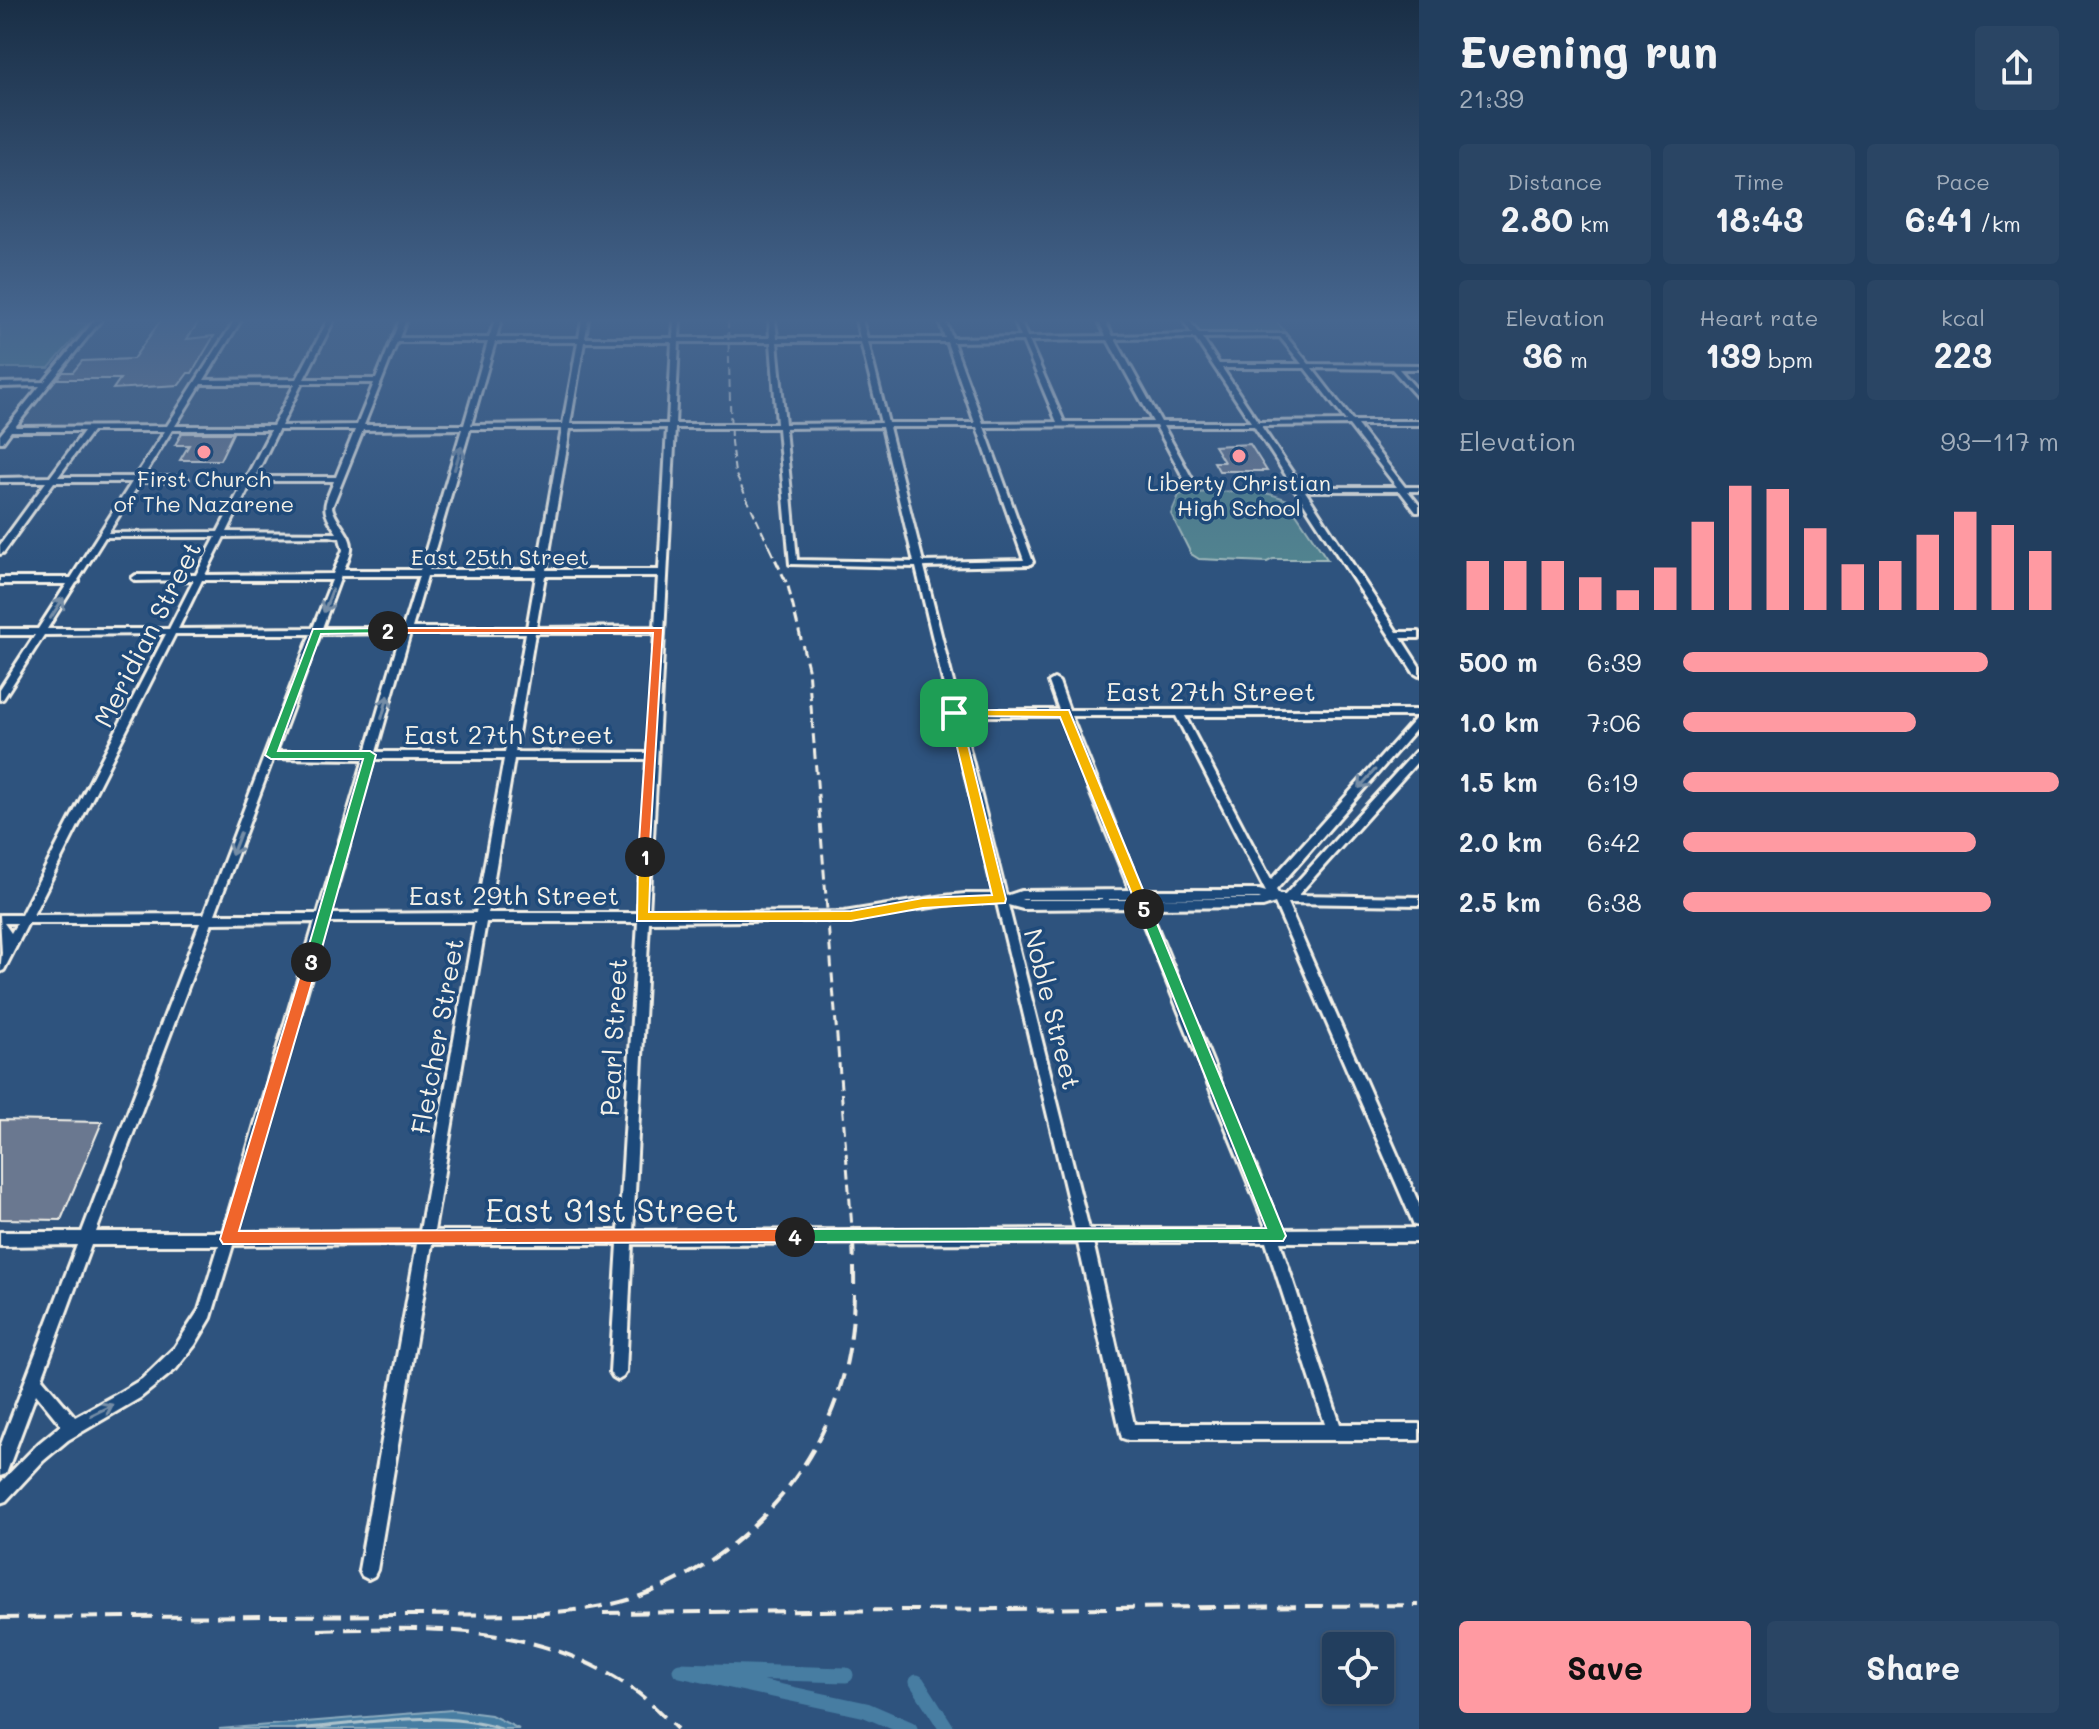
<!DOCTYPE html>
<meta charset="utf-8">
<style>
:root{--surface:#223e5e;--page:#2a4564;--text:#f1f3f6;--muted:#a2aebc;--line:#3f5773;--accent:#ff9aa2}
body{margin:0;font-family:Mali,sans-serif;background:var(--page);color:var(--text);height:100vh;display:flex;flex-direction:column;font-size:30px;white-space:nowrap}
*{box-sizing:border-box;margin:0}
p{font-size:26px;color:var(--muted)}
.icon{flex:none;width:44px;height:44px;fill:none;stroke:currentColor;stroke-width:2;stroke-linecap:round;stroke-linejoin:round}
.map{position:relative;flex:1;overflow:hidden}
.sheet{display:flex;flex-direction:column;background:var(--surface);width:680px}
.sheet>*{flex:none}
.buttons{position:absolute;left:1322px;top:1632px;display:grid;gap:16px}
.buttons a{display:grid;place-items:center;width:72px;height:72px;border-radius:8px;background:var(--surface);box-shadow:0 2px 6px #0004,0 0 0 2px var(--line);font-size:40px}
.pin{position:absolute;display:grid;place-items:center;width:68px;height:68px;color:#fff;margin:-34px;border-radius:16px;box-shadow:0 4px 12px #0006}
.km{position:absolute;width:40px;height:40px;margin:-20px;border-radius:50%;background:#222;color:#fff;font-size:22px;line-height:40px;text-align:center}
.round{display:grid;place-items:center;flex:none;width:84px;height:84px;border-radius:8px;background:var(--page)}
.head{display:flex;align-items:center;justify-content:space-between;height:136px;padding:0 40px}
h1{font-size:44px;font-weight:800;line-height:60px}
.stats{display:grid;grid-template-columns:repeat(3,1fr);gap:12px;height:136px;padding:8px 40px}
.stats div{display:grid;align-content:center;border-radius:8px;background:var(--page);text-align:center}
.stats b{font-size:34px;font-weight:800}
.stats small{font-size:22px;font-weight:400}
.stats p{font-size:22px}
.chart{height:224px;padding:16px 40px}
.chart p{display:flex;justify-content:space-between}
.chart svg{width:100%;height:144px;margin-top:8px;stroke:var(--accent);stroke-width:6}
.button{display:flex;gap:16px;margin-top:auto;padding:16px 40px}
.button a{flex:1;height:92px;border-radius:8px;background:var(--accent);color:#111;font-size:32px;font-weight:800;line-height:92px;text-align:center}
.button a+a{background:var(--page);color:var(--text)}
ul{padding:0 40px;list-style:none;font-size:26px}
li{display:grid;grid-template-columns:128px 96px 1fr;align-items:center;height:60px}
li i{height:20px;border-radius:10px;background:var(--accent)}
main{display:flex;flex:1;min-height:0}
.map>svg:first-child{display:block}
.built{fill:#405e83}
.green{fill:#51838f;stroke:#a2babc;stroke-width:2}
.water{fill:#467da2;stroke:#8cabbe;stroke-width:2}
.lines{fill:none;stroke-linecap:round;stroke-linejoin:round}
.shore{stroke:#aec3cc;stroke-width:3}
.canal{stroke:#467da2;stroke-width:15}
.building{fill:#6b7890;stroke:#f4f1e8;stroke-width:2}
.minor-casing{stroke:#f4f1e8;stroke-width:6}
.minor{fill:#1f4a7a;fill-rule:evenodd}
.rail-far2{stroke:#f4f1e8;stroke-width:2;stroke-dasharray:8 4;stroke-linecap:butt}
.rail-far1{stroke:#f4f1e8;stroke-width:3;stroke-dasharray:10 5;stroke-linecap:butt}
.rail{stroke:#f4f1e8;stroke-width:4;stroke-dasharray:18 9;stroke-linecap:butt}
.oneway{stroke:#748da6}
.split-1{fill:#f5b400;stroke:#fff;stroke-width:2}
.split-2{fill:#f0652b;stroke:#fff;stroke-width:2}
.split-3{fill:#22a559;stroke:#fff;stroke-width:2}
.split-4{fill:#f0652b;stroke:#fff;stroke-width:2}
.split-5{fill:#22a559;stroke:#fff;stroke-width:2}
.split-6{fill:#f5b400;stroke:#fff;stroke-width:2}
.poi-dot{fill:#ff9aa2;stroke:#1f4a7a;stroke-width:3}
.labels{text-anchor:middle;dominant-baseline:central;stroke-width:7;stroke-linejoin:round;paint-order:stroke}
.far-poi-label{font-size:22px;fill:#f4f1e8;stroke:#1f4a7a}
.far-street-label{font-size:22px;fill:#f4f1e8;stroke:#1f4a7a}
.street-label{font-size:26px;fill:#f4f1e8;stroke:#1f4a7a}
.near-street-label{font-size:32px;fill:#f4f1e8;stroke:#1f4a7a}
</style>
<main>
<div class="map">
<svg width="1419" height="1729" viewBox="0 0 1419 1729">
<rect width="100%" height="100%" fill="#2e537e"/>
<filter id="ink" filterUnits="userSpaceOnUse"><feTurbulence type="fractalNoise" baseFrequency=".0125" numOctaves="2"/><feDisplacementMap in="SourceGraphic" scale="16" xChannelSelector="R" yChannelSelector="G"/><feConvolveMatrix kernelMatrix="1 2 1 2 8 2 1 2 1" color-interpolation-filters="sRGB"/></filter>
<g filter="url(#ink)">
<!-- built -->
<polygon class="built" points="102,320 399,320 375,377 295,378 270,423 17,426"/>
<!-- green -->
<g class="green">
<polygon points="1191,320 1276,320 1285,332 1200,333"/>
<polygon points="0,323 88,323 49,368 0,368"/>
<path d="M1186,493C1218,493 1258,486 1287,500L1327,559H1273L1267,562L1199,559L1191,554L1171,514L1179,495Z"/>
</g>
<!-- water -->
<polygon class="water" points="452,1710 491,1715 519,1729 219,1729"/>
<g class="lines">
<!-- shore -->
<path class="shore" d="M297,1729C363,1724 436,1708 501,1729"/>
<!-- canal -->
<g class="canal">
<polyline points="846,1675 680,1670 866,1710 910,1729"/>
<polyline points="917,1682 947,1729"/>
</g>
</g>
<!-- building -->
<g class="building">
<polygon points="161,320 200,320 187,339 214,336 192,373 188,373 179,385 113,389 120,379 57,379 63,372 73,372 82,361 133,359"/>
<polygon points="182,433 233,433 220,460 180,460 189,445 175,445"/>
<polygon points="1250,444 1267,471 1219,471 1214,462 1224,462 1214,446"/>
<polygon points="0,1120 102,1122 61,1220 0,1219"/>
</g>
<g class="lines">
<!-- minor casing -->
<g class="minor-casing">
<path id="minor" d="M95,320H101L15,427L167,426L235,320H241L204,380L297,379L328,320H334L304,379H376L400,320H406L399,338H489L495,320H501L496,338H579L582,320H588L585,338H673L674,320H680L679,338H770L769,320H775L777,338H860L856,320H862L867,338H945L939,320H945L952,338L1021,337L1014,320H1020L1027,337L1106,336L1098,320H1104L1113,336L1192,334L1183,320H1189L1199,334H1284L1309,364L1419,365V369H1399L1419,392V398L1417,397L1392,369L1312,368L1353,421H1419V425H1357L1405,487H1419V491H1408L1419,505V512H1416L1400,491H1305L1397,632H1419V638H1401L1419,666V676L1414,673L1254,426H1163L1195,484L1191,486L1187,484L1156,426L984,427L1033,562L1029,565L924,567L960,710H1059L1049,682L1054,679L1059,682L1069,710H1419V716H1185L1271,880L1416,718L1419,717V726L1276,890L1279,895H1285L1415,752L1419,751V760L1298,895L1419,897V905L1287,903L1419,1204V1226L1414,1225L1412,1220L1275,903L1263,907L1149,908L1281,1229L1419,1228V1242H1280L1340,1424H1419V1440H1128L1122,1438L1078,1243L632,1244L626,1372L623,1377L618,1380L613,1377L610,1372L618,1244H432L377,1570L374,1576L368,1579L362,1576L359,1570L417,1244L233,1245L211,1318L195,1345L176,1369L140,1398L68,1440L43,1461L6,1501L0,1503V1483L39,1443L61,1425L36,1394L6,1474L0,1476V1447L77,1245L0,1246V1232H82L200,923H28L4,970L0,972L2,953L0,915H21L166,634L44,635L3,699L0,700V689L35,635H0V629H38L67,584H0V578H71L132,482H54L3,553L0,554V545L46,482H0V478L50,477L84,431H11L3,442H0V435L40,386L0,387V383L44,382ZM1280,337L1302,364H1219L1202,338ZM1195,338L1251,422H1161L1115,339ZM1108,340L1153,422H1064L1029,341ZM1023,341L1057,422L983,423L953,342ZM397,342H488L464,425H364ZM495,342H578L563,424L471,425ZM584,342H672L668,424H570ZM679,342H771L777,424H675ZM777,342H861L881,423L785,424ZM868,342H947L975,423H888ZM1222,368H1305L1346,421L1258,422ZM302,383H374L357,425L281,426ZM201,384H295L273,426H175ZM1349,425L1397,487H1302L1261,426ZM882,427L914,562L797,560L785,428ZM889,427H977L1024,560L923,562ZM667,428L659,570H546L570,429ZM675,428H778L790,564L916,567L950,711L949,713L951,715L994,894H965L944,896L844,912L649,913ZM462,429L420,570H344C346,565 350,557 351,550C353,534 336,524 332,507L363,430ZM470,429H562L537,570H429ZM172,430H271L218,532L108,533L140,482L184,481L188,479L184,477H143ZM278,430H355L336,477H255ZM92,431H165L135,477H58ZM252,481H334C324,507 320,508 337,533L227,532ZM330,536L340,538L343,550L333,574L205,575L224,537ZM105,537H216L196,575H136L132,578L136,581L194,580L169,629H47L76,583L79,581L78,580ZM341,576H419L403,628H322ZM427,576H536L527,628H412ZM545,576H658L655,627L536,628ZM202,580H332L313,628L178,629ZM401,633L366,752H276L320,634ZM410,633H526L505,752H376ZM535,633H655L648,753L515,752ZM175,634H311L204,914L33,915ZM961,716H1061L1074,752L1130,890L1021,891L1006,896ZM1071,716H1176L1266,892L1259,890H1141ZM273,758L364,759L318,914H215ZM374,759H504L476,913L329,914ZM514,759H647L638,913H488ZM1259,898L1261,899H1145ZM1023,899H1133L1134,900H1021ZM965,902L997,903L1075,1229L633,1231L649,922L844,920ZM1008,905L1023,909L1137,908L1267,1229H1089ZM315,922L223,1232H96L212,923ZM327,922H475L420,1231L237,1232ZM486,922H638L619,1231H434ZM4,923H17L11,933ZM1093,1242H1266L1325,1424H1134ZM91,1245H219L199,1310L175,1347L142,1379L115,1395L75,1417L42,1378Z"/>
</g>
<!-- minor -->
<use href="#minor" class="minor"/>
<!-- rail-far2 -->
<polyline class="rail-far2" points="728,320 731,442 735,473 770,548"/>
<!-- rail-far1 -->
<polyline class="rail-far1" points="769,546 788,586 808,668 852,1228"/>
<!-- rail -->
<g class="rail">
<polyline points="603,1613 1419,1605"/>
<path d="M532,1614C566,1611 601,1609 634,1598C740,1563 825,1469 847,1360C856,1316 855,1270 852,1226"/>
<polyline points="0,1618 543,1614"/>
<path d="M318,1630C428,1627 537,1623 631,1688C649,1700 662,1715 677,1729"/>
</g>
</g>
<!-- one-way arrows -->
<defs><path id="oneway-shaft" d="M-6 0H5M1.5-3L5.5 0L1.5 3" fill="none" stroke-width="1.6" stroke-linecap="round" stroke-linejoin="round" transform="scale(2)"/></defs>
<g class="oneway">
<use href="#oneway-shaft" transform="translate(458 458) rotate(-73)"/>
<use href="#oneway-shaft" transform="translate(328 601) rotate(111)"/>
<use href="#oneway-shaft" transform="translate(57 608) rotate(-57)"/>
<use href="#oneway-shaft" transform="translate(385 707) rotate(-74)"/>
<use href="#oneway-shaft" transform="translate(1367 779) rotate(131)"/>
<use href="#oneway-shaft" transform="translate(236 844) rotate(111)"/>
<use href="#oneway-shaft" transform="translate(102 1410) rotate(-26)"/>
</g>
</g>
<!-- sky -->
<linearGradient id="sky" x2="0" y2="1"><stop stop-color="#192e45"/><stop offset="0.57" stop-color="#46668f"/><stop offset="1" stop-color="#46668f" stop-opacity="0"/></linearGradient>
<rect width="1419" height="562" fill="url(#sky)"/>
<!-- split-1 -->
<polygon class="split-1" points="954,710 960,713 1006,899 1005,903 923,908 851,921 637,921 638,857 645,852 651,857 649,912 851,911 923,898 992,895 949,713"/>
<!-- split-2 -->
<polygon class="split-2" points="388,628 663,628 649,860 645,861 638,857 653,633 384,633 384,629"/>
<!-- split-3 -->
<polygon class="split-3" points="388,628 392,629 392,633 321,634 278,751 370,751 376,755 318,962 311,967 304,962 363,759 271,759 265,755 313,629"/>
<!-- split-4 -->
<polygon class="split-4" points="311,956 318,962 239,1231 795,1229 803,1237 801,1242 223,1244 220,1239 304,962"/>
<!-- split-5 -->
<polygon class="split-5" points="1144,904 1151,909 1286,1236 1283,1241 789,1242 787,1237 795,1229 1266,1228 1138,909"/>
<!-- split-6 -->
<polygon class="split-6" points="954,710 1069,710 1151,909 1149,912 1140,912 1138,909 1060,717 950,716 950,711"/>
<!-- markers -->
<g class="poi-dot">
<circle cx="204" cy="452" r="8"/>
<circle cx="1239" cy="456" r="8"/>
</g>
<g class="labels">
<!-- far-poi labels -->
<g class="far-poi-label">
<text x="204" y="478">First Church<tspan x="204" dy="25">of The Nazarene</tspan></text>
<text x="1239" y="482">Liberty Christian<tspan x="1239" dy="25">High School</tspan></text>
</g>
<!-- far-street labels -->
<g class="far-street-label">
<text x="500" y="556">East 25th Street</text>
</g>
<!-- street labels -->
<g class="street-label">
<text transform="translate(147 634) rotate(-63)">Meridian Street</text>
<text x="1211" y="691">East 27th Street</text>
<text x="509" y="734">East 27th Street</text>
<text x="514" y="895">East 29th Street</text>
<text transform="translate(1053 1009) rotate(76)">Noble Street</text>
<text transform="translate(437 1036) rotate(-80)">Fletcher Street</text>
<text transform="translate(613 1037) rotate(-87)">Pearl Street</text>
</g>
<!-- near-street labels -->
<g class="near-street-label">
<text x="612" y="1209">East 31st Street</text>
</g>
</g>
</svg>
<div class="buttons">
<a><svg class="icon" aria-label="locate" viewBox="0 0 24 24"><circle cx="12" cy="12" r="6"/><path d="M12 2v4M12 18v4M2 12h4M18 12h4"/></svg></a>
</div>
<div class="pin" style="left:954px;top:713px;background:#1e9e55"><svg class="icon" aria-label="arrive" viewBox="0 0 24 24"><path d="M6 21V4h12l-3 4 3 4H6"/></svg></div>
<b class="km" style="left:645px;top:857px">1</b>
<b class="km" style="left:388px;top:631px">2</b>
<b class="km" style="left:311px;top:962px">3</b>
<b class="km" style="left:795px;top:1237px">4</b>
<b class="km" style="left:1144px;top:909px">5</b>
</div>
<section class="sheet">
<div class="head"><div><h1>Evening run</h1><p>21:39</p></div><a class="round"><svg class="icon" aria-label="share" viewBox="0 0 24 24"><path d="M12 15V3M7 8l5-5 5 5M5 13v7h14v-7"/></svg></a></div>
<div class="stats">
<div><p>Distance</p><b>2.80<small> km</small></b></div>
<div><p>Time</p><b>18:43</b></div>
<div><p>Pace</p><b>6:41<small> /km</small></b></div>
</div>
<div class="stats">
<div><p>Elevation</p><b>36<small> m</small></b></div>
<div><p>Heart rate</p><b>139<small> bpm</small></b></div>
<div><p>kcal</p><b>223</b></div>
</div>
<div class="chart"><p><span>Elevation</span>93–117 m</p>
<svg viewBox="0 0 160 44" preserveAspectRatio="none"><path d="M5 44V29M15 44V29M25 44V29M35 44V34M45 44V38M55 44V31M65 44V17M75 44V6M85 44V7M95 44V19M105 44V30M115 44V29M125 44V21M135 44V14M145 44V18M155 44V26"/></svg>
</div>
<ul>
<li><b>500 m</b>6:39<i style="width:81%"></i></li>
<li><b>1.0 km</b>7:06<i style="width:62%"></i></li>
<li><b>1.5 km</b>6:19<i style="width:100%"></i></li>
<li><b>2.0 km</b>6:42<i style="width:78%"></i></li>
<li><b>2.5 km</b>6:38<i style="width:82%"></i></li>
</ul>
<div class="button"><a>Save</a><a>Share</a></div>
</section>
</main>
